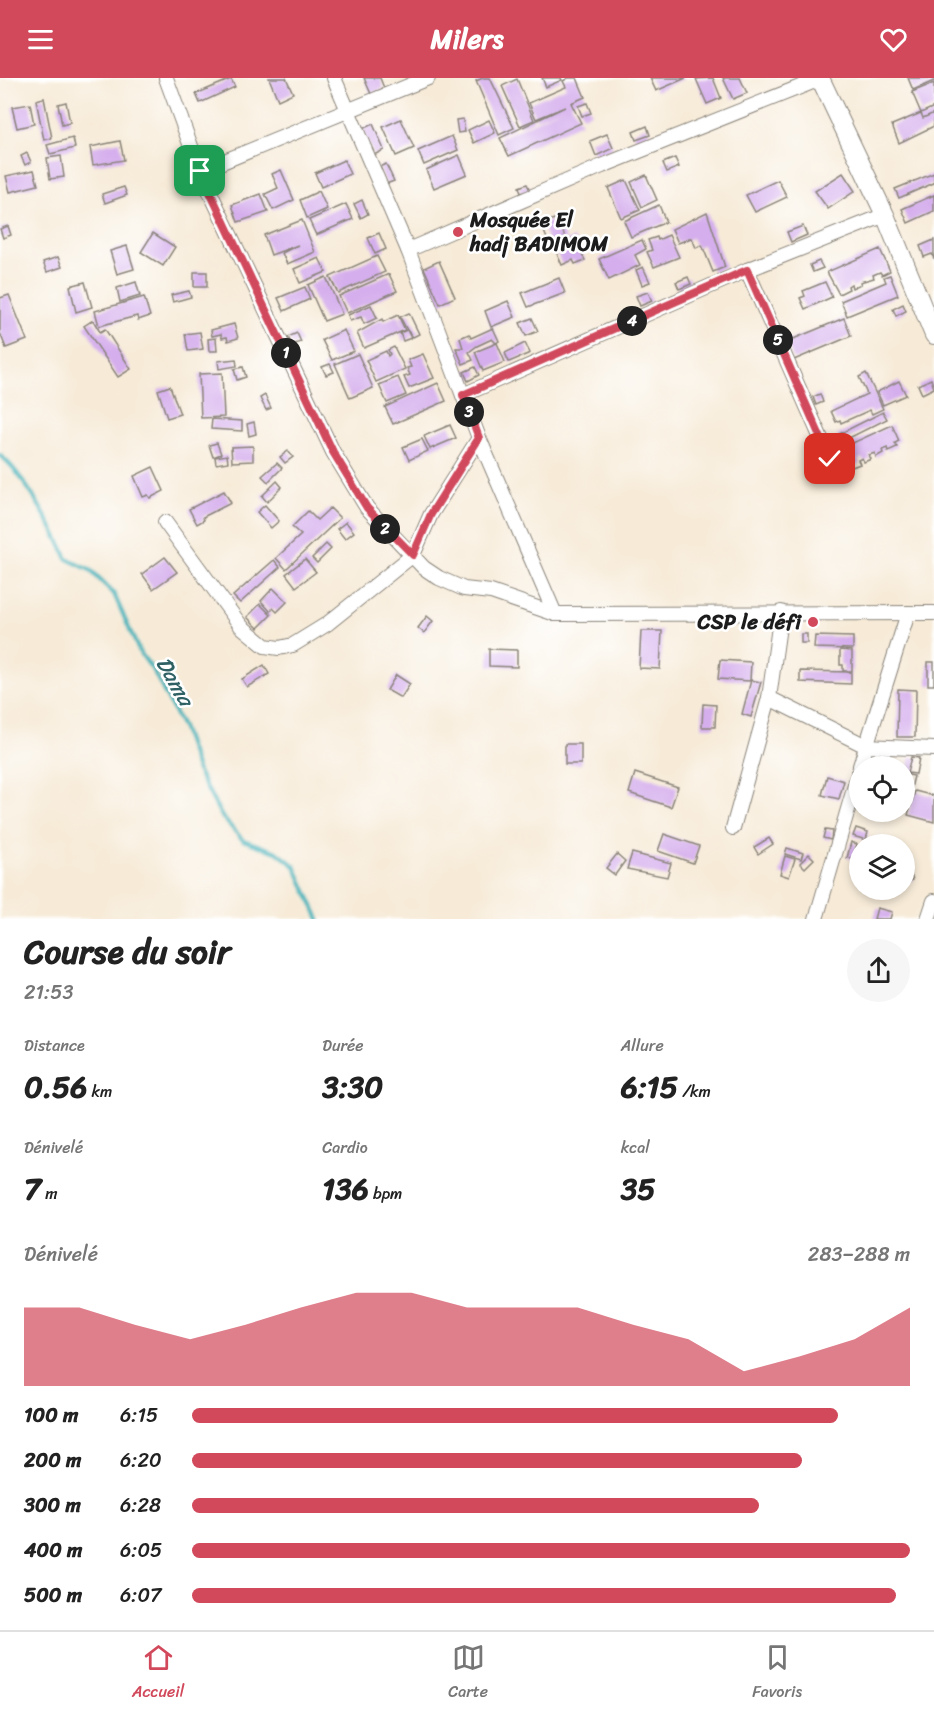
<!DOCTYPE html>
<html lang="fr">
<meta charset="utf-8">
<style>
:root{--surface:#fff;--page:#f6f6f6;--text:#222;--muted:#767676;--line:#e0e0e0;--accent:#d1495b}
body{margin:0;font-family:Sriracha,sans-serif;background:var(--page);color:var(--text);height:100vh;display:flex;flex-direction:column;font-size:22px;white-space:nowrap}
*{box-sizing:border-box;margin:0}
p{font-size:20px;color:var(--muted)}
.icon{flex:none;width:33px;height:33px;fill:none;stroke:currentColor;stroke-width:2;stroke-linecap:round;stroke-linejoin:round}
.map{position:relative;height:841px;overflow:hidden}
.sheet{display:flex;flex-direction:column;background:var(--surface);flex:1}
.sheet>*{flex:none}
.fabs{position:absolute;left:849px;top:678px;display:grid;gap:12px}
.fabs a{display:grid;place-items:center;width:66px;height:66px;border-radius:50%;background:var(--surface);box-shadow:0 3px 9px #0003;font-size:30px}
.pin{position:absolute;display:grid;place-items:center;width:51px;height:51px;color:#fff;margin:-26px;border-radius:12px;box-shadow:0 3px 9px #0006}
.km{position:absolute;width:30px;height:30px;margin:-15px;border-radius:50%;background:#222;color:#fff;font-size:16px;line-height:30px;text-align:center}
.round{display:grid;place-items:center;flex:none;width:63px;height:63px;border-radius:32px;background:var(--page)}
.head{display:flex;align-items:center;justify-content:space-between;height:102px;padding:0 24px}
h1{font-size:33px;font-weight:800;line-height:45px}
.stats{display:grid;grid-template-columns:repeat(3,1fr);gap:9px;height:102px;padding:6px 24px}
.stats div{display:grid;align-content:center}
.stats b{font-size:30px;font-weight:800}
.stats small{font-size:16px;font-weight:400}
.stats p{font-size:16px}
.chart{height:168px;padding:12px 24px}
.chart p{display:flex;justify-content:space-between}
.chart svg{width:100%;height:108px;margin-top:6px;fill:var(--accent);opacity:.7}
ul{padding:0 24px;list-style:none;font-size:20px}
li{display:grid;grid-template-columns:96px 72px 1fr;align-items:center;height:45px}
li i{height:15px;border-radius:8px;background:var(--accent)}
header{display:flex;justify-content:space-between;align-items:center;height:78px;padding:0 24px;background:var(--accent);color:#fff;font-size:27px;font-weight:800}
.tabs{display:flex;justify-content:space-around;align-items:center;height:84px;border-top:2px solid var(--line);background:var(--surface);font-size:16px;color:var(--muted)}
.tabs a{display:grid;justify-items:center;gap:3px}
.tabs .active{color:var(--accent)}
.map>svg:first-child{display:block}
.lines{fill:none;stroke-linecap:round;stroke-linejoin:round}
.stream{stroke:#45b4bc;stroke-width:4}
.building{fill:#d5afed}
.minor-casing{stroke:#8a847a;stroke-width:16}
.tertiary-casing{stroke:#8a847a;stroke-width:20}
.minor{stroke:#fff;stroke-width:14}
.tertiary{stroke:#fff;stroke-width:18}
.route-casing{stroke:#fff;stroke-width:12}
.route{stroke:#d1495b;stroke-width:8}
.poi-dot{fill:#d1495b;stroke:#fff;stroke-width:2}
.labels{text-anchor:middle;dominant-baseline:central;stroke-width:5;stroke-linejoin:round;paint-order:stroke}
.poi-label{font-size:21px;font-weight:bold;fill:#1c1c1c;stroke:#fff;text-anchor:start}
.water-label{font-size:22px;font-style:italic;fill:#2e6064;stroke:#fff}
</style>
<header><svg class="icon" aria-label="menu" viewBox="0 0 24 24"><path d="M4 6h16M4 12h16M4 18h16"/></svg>Milers<svg class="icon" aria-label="heart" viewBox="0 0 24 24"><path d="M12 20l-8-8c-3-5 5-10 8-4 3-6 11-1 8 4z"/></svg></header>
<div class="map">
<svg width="934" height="841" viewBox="0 0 934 841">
<rect width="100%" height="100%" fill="#fff"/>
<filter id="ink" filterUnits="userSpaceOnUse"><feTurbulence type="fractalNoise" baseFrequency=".0167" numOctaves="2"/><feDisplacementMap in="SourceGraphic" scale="12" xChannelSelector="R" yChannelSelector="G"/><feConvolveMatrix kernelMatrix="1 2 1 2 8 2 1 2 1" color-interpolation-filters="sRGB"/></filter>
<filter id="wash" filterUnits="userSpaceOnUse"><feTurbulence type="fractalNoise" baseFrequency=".008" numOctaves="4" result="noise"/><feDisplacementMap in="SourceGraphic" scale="24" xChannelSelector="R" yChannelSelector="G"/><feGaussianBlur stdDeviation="1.35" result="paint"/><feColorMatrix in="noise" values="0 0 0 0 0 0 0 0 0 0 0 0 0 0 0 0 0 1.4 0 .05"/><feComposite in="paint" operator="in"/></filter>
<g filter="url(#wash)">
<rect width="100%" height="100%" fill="#f7ebd8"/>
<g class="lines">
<!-- stream -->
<path class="stream" d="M0,377C22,394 56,454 67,481L90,492L114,516L139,573L154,594L182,649L198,694L222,739L243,762L277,774L295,788L319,841"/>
</g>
<g id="blocks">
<!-- building -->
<g class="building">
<polygon points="269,0 286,0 293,15 278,22"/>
<polygon points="364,0 380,0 384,10 371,16"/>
<polygon points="483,0 490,0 514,50 499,57 476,3"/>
<polygon points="542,0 561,0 562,2 546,9"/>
<polygon points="568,0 577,0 585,19 571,25 581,45 509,78 500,60 565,29 536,41 529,25 566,9 563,3"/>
<polygon points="650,0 686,0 656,13"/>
<polygon points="713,0 721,20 707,26 696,1"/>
<polygon points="723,0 740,0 747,15 733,21"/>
<polygon points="908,0 934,0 934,3 913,12"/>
<polygon points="231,1 235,9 200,25 196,16"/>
<polygon points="517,1 534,42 520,48 502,8"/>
<polygon points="934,5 934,29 921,35 912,14"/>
<polygon points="44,20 52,60 44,62 36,22"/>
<polygon points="66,24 70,45 62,47 58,26"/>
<polygon points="587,25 591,35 582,38 578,28"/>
<polygon points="30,26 34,46 17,50 12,29"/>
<polygon points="921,35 923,40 934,35 934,48 899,65 892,47"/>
<polygon points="401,41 414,70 396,78 383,49"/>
<polygon points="463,41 465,54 458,55 456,42"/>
<polygon points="489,42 495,55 474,65 468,52"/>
<polygon points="373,46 384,72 374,77 362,51"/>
<polygon points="647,48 650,57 636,62 633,54"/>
<polygon points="607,56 613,70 596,78 590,63"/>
<polygon points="452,58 458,72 424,87 418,73"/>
<polygon points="73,60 75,70 50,76 47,67"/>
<polygon points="120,63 124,82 93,87 90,69"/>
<polygon points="27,75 31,84 25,87 21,78"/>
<polygon points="459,77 467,96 434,110 426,92"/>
<polygon points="61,78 64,99 50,101 47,80"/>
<polygon points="675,80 679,89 667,94 663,85"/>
<polygon points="344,82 350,96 321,109 315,95"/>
<polygon points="386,86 394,103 386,106 379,89"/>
<polygon points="34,92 38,107 10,114 6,98"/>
<polygon points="281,92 294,122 273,132 265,116 278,110 272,96"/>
<polygon points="843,95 855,113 828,131 815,113"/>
<polygon points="934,95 934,105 899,120 895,111"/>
<polygon points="646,97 657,122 642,129 631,104"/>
<polygon points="626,102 640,132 621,140 608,110"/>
<polygon points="778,102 787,119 755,134 746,117"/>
<polygon points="527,106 530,112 521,115 519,109"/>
<polygon points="124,109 127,117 105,125 102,116"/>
<polygon points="319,113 327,131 307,140 300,122"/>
<polygon points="261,116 268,134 238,144 232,127"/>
<polygon points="934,117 934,133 908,145 902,131"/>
<polygon points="362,122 368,136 361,140 354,126"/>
<polygon points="346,126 353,141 316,157 309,142"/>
<polygon points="659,127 666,144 631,159 624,143"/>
<polygon points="707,134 725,189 713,194 702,167 696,170 692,160 678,165 672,151"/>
<polygon points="557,140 566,161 550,168 541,146"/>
<polygon points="302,142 315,174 287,186 282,175 298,167 271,177 264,157"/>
<polygon points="8,148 11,157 3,160 0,151"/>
<polygon points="803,148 807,157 791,164 787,154"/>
<polygon points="153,155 175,169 163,188 141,174"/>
<polygon points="379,155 386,171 375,176 368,160"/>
<polygon points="669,157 679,179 654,189 647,174 652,172 648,162 657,159 658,162"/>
<polygon points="574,160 585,182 575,186 573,182 562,187 554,169"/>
<polygon points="642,162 646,171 635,177 640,187 609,202 599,181"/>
<polygon points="934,162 934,181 932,176 924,179 920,168"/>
<polygon points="127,168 134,191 117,196 110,173"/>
<polygon points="880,171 890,193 882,197 880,194 873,197 874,200 860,204 861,206 852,210 851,206 848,208 849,211 839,216 827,194"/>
<polygon points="377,178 385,194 338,215 330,199"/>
<polygon points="58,179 62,189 47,194 43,184"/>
<polygon points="319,180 326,194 300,205 294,191"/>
<polygon points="439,183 455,219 440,226 424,190"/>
<polygon points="819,183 823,190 813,194 810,187"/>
<polygon points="643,189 650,204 642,207 636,192"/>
<rect x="194" y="194" width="13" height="15"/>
<polygon points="389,196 397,213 347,235 339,218"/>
<polygon points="890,197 898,217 847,238 841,223 886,204 884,199"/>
<polygon points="326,199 342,236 324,243 308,207"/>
<polygon points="688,199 691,206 679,211 676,204"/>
<polygon points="559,200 565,215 528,229 522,215"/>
<polygon points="85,204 92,229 76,234 70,208"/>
<polygon points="136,204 140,218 120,224 117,210"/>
<polygon points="825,204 832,219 805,231 800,220 805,218 803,213"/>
<polygon points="305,209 310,221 284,233 278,220"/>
<polygon points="189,213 191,219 173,224 171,217"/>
<polygon points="648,214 652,223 640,228 636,218"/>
<polygon points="9,217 27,262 6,270 0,255 0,220"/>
<polygon points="144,219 150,238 138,242 137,238 99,248 95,233"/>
<polygon points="508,223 515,239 491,249 485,233"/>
<polygon points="903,226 906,233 896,238 893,231"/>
<polygon points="371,227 377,240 364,246 361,239 350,243 348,237"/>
<polygon points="409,235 419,256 413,259 407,252 411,260 403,263 400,255 407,252 400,239"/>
<polygon points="398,237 405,252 364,270 357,255 382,241 383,244"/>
<polygon points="532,240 538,253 526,258 520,245"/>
<polygon points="844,240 851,258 794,282 786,264"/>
<polygon points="93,242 100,254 105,251 131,291 118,299 84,248"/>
<polygon points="234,246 238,260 228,263 227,259 222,260 221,256 212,258 211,252"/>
<polygon points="493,250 499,263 496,265 492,261 477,268 469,274 473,282 463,286 456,270 463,270 460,260 469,256 471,260"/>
<polygon points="344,252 354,273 332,282 322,262"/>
<polygon points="200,254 203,271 188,273 185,256"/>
<polygon points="297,255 301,264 292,267 288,259"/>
<polygon points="216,260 217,273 209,273 208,261"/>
<polygon points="497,265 505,284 483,293 475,274"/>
<polygon points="525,265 530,275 509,284 505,275"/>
<polygon points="394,269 405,291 376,304 366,282 386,273 388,278 390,276 388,272"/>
<polygon points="358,276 373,310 350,320 335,286"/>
<polygon points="423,276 434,300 409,310 404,299 410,297 407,290 411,289 408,282"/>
<polygon points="236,281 237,288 219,291 218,283"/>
<polygon points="330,286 334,294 326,297 322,289"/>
<polygon points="243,289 246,299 237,302 234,291"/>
<polygon points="475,289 479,297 468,303 464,294"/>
<polygon points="222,295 224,339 201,340 199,296"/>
<polygon points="866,295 883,331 872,336 870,332 841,345 840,342 836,344 831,333 867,316 859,299"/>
<polygon points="398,299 406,317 387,325 379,307"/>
<polygon points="931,301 934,310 922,316 918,307"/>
<polygon points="899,303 906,317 883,327 877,314"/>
<polygon points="438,305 446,323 393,346 385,329"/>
<polygon points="170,308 180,336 167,340 158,312"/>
<polygon points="820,316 823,324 816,327 813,319"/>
<polygon points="265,317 271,330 266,332 260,320"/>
<polygon points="883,334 887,341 841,364 837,357"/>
<polygon points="212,341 242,343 242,353 211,351"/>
<polygon points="254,344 256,356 249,358 247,346"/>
<polygon points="450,347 456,360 430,371 424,358"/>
<polygon points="892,347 899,363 895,365 897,369 888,373 887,370 882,372 883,375 876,379 875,375 869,377 871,381 864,384 862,380 858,382 860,386 852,389 850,385 846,386 848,391 844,393 835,373"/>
<polygon points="422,361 428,373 409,382 403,369"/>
<polygon points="217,365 221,376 213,379 209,367"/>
<polygon points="253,368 253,383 232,384 231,369"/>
<polygon points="288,373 293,379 285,385 280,379"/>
<polygon points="227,377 228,384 216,386 215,379"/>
<polygon points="277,385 282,390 268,404 262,398"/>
<polygon points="153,389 164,413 150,420 148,417 143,419 134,398"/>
<polygon points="277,403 282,409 267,424 262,418"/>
<polygon points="224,413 231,425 203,439 204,442 197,446 189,431"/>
<polygon points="265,427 279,443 271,450 257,434"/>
<polygon points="330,430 340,440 286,491 276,480 301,457 292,449 308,433 317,442"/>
<polygon points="346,444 354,454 345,461 337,451"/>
<polygon points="326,466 331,471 317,485 312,480"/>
<polygon points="165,479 177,494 153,511 142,496"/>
<polygon points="305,481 316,494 296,509 286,496"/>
<polygon points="274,482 280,489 240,525 233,518"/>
<polygon points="273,510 287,524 277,534 273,530 270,533 261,523"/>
<polygon points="260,526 271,537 258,550 247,539"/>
<polygon points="427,538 433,543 424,555 418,550"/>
<polygon points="641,553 662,553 660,591 639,590"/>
<rect x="801" y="556" width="6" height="9"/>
<polygon points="815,558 853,559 853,571 814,570"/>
<polygon points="489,571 517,572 517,589 489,588"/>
<polygon points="840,572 852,573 852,593 843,593 843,587 840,587"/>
<polygon points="720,582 751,584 750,603 718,601"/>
<rect x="928" y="584" width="6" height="23"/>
<polygon points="264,587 269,596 247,609 242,601"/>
<polygon points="800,593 851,594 851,606 800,604"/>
<polygon points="396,597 410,606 401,620 387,612"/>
<polygon points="751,602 761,604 751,639 742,636"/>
<polygon points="898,611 916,612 915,659 897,659"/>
<polygon points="703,626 716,627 715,649 702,649"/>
<rect x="565" y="666" width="16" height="20"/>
<polygon points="911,679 919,680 916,696 907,695"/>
<polygon points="875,683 894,688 874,688"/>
<polygon points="635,695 678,709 671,729 629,715"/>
<polygon points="904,696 914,698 910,715 904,714"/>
<polygon points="827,698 844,703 839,721 822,717"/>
<polygon points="915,713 934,718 934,744 908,737"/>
<polygon points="856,750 868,754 866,762 853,758"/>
<polygon points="825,752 832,753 831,762 823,760"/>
<polygon points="664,756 699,768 693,785 658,773"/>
<polygon points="769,760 773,766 758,776 754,769"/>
<polygon points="851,764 857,766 853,781 847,780"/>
<polygon points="787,770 803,775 801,781 785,776"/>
<polygon points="632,775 671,785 667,799 627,791"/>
<polygon points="617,776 625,783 615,797 606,790"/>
<polygon points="809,776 814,781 805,790 800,785"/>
<polygon points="785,778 795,781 789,799 780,796"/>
<polygon points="909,789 913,802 904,805 904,790"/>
<polygon points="877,830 892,834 890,841 874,841"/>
</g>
</g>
</g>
<g filter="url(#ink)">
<use href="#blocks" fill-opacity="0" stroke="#8a847a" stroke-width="1.5"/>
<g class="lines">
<!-- minor casing -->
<g class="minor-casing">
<g id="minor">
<polyline points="166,0 200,93 333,374 367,430 424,490 439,500 464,511 491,514 555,536 934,535"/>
<polyline points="334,0 408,172 479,360 555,536"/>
<polyline points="200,93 428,0"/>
<polyline points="408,172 602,88 820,1"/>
<polyline points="747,192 830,381"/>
<polyline points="463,317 747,192 885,137"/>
<polyline points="165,444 241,548 265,568 279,570 293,567 327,546 413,477 431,436 479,360"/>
<polyline points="769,620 866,668 934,671"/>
<polyline points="860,688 908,535"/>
<polyline points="733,750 769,620 781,534"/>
<polyline points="816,841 860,690"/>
<polyline points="928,841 934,823"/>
</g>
</g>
<!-- tertiary casing -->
<g class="tertiary-casing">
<polyline id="tertiary" points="820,0 885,137 934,257"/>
</g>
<!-- minor -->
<use href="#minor" class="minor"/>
<!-- tertiary -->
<use href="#tertiary" class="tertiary"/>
</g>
</g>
<g class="lines" filter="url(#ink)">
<!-- route casing -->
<g class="route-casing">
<polyline id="route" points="200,93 333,374 367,430 413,477 431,436 479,360 463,317 747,192 830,381"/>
</g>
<!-- route -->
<use href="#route" class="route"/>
</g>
<!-- markers -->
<g class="poi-dot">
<circle cx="458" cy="154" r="6"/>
<circle cx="813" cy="544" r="6"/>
</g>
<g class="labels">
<!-- poi labels -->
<g class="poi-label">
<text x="470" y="142">Mosquée El<tspan x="470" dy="24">hadj BADIMOM</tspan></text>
<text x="801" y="544" text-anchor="end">CSP le défi</text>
</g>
<!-- water labels -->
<g class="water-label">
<text transform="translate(175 603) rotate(60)">Dama</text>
</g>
</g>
</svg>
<div class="fabs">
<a><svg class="icon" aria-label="locate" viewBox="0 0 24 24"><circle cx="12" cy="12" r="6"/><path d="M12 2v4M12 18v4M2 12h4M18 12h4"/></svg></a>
<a><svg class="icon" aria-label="layers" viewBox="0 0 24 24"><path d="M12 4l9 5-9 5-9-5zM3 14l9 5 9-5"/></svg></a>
</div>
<div class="pin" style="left:200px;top:93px;background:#1e9e55"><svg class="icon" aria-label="arrive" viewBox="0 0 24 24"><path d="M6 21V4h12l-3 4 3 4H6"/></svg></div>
<div class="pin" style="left:830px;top:381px;background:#d93025"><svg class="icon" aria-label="check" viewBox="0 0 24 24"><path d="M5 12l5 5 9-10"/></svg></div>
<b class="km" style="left:286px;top:275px">1</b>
<b class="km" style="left:385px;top:451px">2</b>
<b class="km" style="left:469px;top:334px">3</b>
<b class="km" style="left:632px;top:243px">4</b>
<b class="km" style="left:778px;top:262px">5</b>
</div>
<section class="sheet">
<div class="head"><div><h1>Course du soir</h1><p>21:53</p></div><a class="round"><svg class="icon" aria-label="share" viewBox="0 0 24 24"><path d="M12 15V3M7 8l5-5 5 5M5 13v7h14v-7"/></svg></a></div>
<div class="stats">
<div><p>Distance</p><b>0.56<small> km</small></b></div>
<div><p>Durée</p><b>3:30</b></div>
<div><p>Allure</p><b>6:15<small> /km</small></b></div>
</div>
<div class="stats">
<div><p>Dénivelé</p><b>7<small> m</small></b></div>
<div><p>Cardio</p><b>136<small> bpm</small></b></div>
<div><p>kcal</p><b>35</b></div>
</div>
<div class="chart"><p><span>Dénivelé</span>283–288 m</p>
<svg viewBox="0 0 160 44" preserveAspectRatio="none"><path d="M0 44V12L10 12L20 19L30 25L40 19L50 12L60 6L70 6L80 12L90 12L100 12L110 19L120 25L130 38L140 32L150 25L160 12V44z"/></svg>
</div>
<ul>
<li><b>100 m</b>6:15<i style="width:90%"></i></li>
<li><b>200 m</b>6:20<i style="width:85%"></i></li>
<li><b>300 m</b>6:28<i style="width:79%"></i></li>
<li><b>400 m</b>6:05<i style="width:100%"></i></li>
<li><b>500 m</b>6:07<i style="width:98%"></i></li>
</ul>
</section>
<nav class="tabs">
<a class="active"><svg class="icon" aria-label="home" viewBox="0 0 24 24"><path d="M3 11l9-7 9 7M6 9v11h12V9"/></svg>Accueil</a>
<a><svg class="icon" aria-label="map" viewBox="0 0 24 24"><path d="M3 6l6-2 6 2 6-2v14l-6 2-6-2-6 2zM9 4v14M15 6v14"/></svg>Carte</a>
<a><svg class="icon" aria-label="saved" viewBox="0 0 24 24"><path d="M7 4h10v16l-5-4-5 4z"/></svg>Favoris</a>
</nav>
